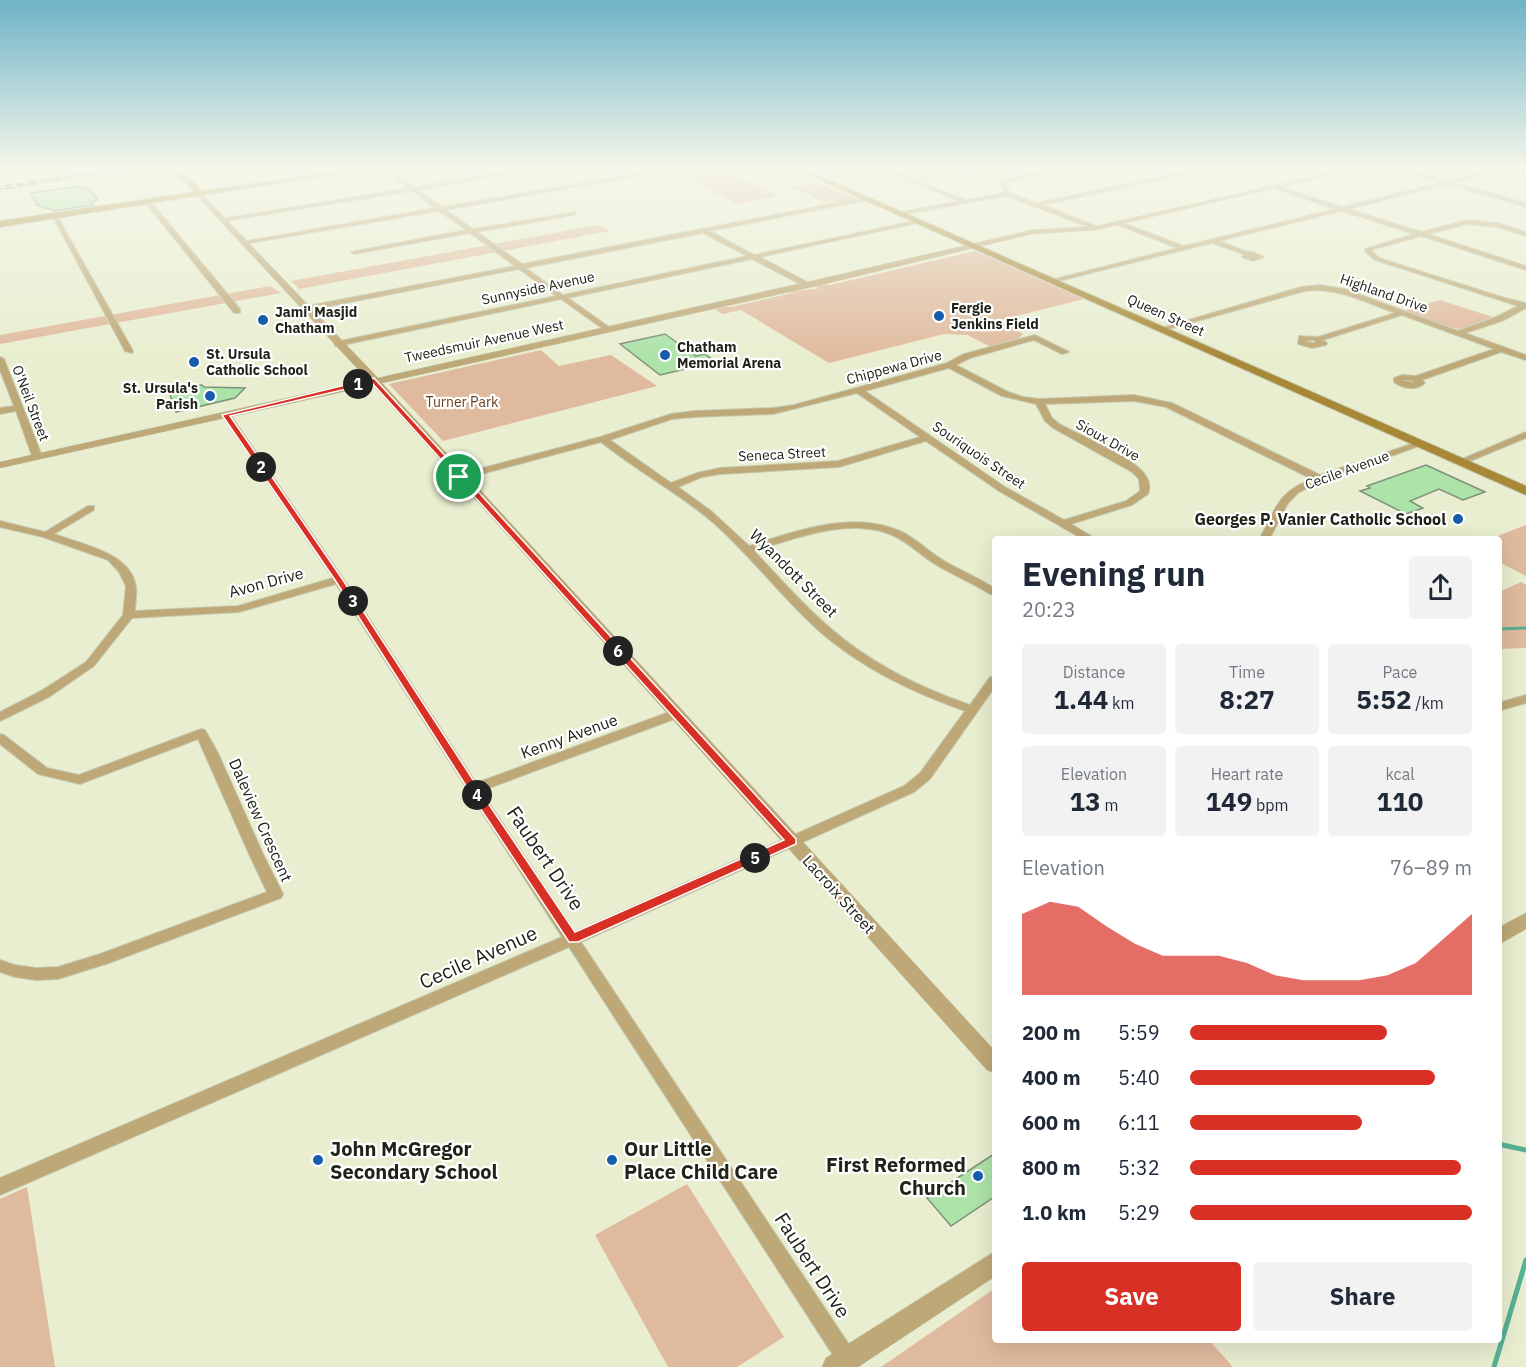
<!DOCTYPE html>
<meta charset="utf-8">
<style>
:root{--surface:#fff;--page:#f2f2f3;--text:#1f2937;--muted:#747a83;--accent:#d93025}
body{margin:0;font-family:"IBM Plex Sans",sans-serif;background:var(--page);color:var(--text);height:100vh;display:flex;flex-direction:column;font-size:22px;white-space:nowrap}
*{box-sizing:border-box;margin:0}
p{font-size:20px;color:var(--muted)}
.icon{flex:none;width:33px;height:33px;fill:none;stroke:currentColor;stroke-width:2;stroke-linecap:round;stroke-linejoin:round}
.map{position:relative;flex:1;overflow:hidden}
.details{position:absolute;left:992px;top:536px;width:510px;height:807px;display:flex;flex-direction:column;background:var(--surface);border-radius:6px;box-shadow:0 6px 24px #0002}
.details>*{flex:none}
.pin{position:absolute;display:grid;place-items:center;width:51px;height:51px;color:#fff;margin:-26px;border:3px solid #fff;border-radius:50%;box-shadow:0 2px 6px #0007}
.km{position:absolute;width:30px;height:30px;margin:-15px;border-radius:50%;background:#222;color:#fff;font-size:16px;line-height:30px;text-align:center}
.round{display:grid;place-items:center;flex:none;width:63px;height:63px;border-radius:6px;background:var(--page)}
.head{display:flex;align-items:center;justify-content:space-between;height:102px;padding:0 30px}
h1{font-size:33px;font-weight:700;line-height:45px}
.stats{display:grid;grid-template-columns:repeat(3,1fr);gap:9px;height:102px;padding:6px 30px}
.stats div{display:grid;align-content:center;border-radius:6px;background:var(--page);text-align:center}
.stats b{font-size:26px;font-weight:700}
.stats small{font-size:16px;font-weight:400}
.stats p{font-size:16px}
.chart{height:168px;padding:12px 30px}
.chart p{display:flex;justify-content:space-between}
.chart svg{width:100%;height:108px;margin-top:6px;fill:var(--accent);opacity:.7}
.cta{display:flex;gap:12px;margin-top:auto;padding:12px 30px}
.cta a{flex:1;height:69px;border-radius:6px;background:var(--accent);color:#fff;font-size:24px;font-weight:700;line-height:69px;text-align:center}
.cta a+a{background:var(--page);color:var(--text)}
ul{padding:0 30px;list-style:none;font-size:20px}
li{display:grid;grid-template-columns:96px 72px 1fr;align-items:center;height:45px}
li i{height:15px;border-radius:8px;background:var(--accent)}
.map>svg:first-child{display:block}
.green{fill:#e0ba9e}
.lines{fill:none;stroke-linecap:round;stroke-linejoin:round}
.stream-far1{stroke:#57b195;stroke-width:3}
.stream{stroke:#57b195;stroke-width:5}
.building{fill:#ade3a9;stroke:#7d917b;stroke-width:1.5}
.minor-casing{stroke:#c5c9af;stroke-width:2}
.tertiary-casing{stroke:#c5c9af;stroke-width:1}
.secondary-casing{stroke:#c5c9af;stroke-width:2}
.minor{fill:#bea877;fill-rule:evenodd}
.tertiary{fill:#bea877;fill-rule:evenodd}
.secondary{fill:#a88736;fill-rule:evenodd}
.rail-casing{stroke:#6f7260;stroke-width:4}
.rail{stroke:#fff;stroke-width:2;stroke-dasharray:6;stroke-linecap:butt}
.route{fill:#d93025;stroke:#fff;stroke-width:1.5;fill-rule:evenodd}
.poi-dot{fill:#175cac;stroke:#fff;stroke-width:2}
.labels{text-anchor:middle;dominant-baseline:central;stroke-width:4.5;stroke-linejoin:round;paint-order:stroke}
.far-street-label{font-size:14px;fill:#212318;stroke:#fff}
.far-poi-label{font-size:14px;font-weight:bold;fill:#212318;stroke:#fff;text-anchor:start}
.far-park-label{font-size:14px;fill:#683f1c;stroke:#fff}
.poi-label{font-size:16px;font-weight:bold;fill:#212318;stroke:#fff;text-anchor:end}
.street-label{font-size:16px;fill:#212318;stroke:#fff}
.near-street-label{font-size:20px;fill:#212318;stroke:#fff}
.near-poi-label{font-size:20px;font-weight:bold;fill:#212318;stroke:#fff;text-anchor:start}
</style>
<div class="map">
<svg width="1526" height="1367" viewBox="0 0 1526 1367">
<rect width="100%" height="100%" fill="#e9eed0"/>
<!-- green -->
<g class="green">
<polygon points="951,167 1004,167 923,181 908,175"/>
<polygon points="727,172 778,196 737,204 687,179"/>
<polygon points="819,183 856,199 829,204 792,187"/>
<polygon points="598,225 609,231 299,289 291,281"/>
<polygon points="975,251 1084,299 1000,320 1023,334 1017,340 991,347 967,335 944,334 829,363 741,310 722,314 716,310 719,307 732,307 792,293 790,291 817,289 817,285 823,284 830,285"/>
<polygon points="270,286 281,293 0,344 0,335"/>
<polygon points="1440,300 1493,317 1461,329 1452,328 1403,311"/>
<polygon points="541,350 559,366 611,355 657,386 443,441 389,384"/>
<polygon points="1526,525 1526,576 1499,562 1498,538 1492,538"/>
<polygon points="1521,582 1526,585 1526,648 1499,649 1499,592"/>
<polygon points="687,1184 784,1337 737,1367 668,1367 595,1235"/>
<polygon points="27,1187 55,1367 0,1367 0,1199"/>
<polygon points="994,1289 994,1340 1209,1340 1233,1367 881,1367"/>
</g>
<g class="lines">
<!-- stream-far1 -->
<polyline class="stream-far1" points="1498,629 1526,628"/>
<!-- stream -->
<g class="stream">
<polyline points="1498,1144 1526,1150"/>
<polyline points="1494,1367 1526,1260"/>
</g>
</g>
<!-- building -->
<g class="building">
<polygon points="80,186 83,189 90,189 98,200 92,201 93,205 55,211 37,205 31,193"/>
<polygon points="665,334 696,356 705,354 716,362 660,375 620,344"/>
<polygon points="191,384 192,386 202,385 204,387 245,388 235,398 176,412 168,389"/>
<polygon points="1426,465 1485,492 1463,500 1439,489 1410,501 1423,508 1406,514 1360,491 1370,488 1367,486"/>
<polygon points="994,1154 994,1197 951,1226 927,1198"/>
</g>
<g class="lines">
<!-- minor casing -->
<g class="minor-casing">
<g id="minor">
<polygon points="232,167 244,167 210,174 207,172"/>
<path d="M380,167H386L414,187L538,167H550L418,190L442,207L677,167H689L446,210L473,229L576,212L574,215L477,232L522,264L866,197L868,200L710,231L754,255L919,220L922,222L760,257L809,283L810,285L806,287L752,259L568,298L609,327L610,329L606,331L561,299L338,346H335V342L556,296L519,269L305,311H302V307L515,266L470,233L354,254L351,252L466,230L439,211L244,244L241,242L435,208L412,191L225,221L222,219L408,188ZM703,233L747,256L563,295L526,268Z"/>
<polygon points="875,167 882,167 966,200 1004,193 1000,180 1065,167 1075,167 1005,182 1010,193 1036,203 1201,168 1200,167 1220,167 1221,169 1207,170 1043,205 1098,227 1099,228 1096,230 1007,196 900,215 902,212 959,201"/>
<polygon points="1298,167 1306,167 1330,175 1325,176"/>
<path d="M1389,167H1397L1447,181L1504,167H1513L1454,183L1526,203V207L1447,184L1349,209L1421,232L1468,220L1498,223L1526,232V236L1497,227L1468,224L1428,234L1526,266V270L1421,236L1371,250L1379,258L1505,298L1526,303V308L1502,321L1465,333L1526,355V360L1501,352L1422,380L1425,383C1416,391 1403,389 1394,382V378L1402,375L1416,376L1494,349L1402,315L1323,340L1327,343L1326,345L1312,348L1298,344L1299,336L1318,337L1395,313C1365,302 1336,287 1305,291L1162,331L1158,329L1301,287L1320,285L1345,289L1458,331L1496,317L1518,306L1375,260L1365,251V249L1414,234L1342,211L1219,241L1248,252H1253L1264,257L1253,261L1242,257L1243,254L1212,243L1051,283L1047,281L1177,248L1116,224V222H1120L1184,246L1335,209L1273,188L1275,185L1342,207L1440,183ZM1313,340L1317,342L1312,343L1305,341ZM1402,380H1411L1415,383Z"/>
<polygon points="0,172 3,174 4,178 0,178"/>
<polygon points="146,201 150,201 240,309 240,313 234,313 146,203"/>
<polygon points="52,215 57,216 133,351 132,353 125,351"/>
<path d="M1035,335L1069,352L1062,354L1034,340L970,358L956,365L1008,392L1023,397L1039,399L1134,395L1172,403L1320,475L1417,442H1423L1425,444L1332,477L1299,492L1288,503L1270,538H1260C1277,507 1277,493 1312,479L1166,407L1134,401L1045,404L1052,418L1059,424C1080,435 1129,456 1143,472C1149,479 1151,486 1148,494L1132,505L1071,524L1091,536L1092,538H1081L999,491L926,441L839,467L720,474L702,477L678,487L711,511L749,546C796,531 852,510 900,531C917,539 930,553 946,562C962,571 979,578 994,588V595L990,594C973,583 955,576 938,566C922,557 909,542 892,535C849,517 796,538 754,551C778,576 802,604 829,627C870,663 918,687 970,705L990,677L994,676V688L930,779L914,792L581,942L854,1352L857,1359L854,1366H840L569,947L0,1195V1178L562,937L336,584L239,612L132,618L94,666L49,697L0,721V712L41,691L86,662L123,615L126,586L119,572L108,560L43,537L0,527V521L45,532L88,506H94V510L54,534C81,544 133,553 136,588C137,595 135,604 135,611L238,606L333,578L222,415L229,413L344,580L476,783L672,711H680L682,714L680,717L481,791L575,932L904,786L920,773L965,711C912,692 861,668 818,630C782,597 752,558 716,525C681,494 638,472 601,442L459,480L456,479V475L600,437L671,414L695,411L773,408L794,405L947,363L964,354ZM949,368L1002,396L1036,404L1045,421L1053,428L1132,472L1139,479L1140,491L1126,501L1064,520L1005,487L865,391ZM857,393L920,437L838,461L720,468L697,473L671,483L610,440L672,419L695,417L773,414Z"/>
<polygon points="0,357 4,359 42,456 40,458 37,459 32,456 16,411 0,414 0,408 14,406 0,370"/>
<polygon points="1526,432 1526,438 1463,464 1460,465 1455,462"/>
<polygon points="1526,695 1526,703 1498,711 1498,703"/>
<polygon points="201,729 205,730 218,753 263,854 283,894 281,898 109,963 58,979 36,980 15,977 0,972 0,960 15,965 36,968 58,967 100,954 267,892 249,854 198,739 80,784 38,774 0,744 0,734 4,735 47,768 79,775"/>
</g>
</g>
<!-- tertiary casing -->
<g class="tertiary-casing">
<g id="tertiary">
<polygon points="1354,167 1366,167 1096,230 1032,234 816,286 382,383 994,1050 994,1073 987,1070 373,385 0,468 0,462 368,380 197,196 200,192 378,378 816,280 1032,230 1096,226"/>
<polygon points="1526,913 1526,929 1498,945 1498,928"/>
<polygon points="994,1252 994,1277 858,1367 822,1367 826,1358"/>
</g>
</g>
<!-- secondary casing -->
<g class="secondary-casing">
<g id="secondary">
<polygon points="170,167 178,167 202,191 364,167 382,167 0,227 0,221 194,192"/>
<polygon points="790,167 800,167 1526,486 1526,495"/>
</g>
</g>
<!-- minor -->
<use href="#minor" class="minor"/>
<!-- tertiary -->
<use href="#tertiary" class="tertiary"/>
<!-- secondary -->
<use href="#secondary" class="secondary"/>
<!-- rail casing -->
<g class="rail-casing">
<polyline id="rail" points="0,188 132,167"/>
</g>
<!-- rail -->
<use href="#rail" class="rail"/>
</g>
<!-- sky -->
<linearGradient id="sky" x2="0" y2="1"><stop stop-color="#6eb3c7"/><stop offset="0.47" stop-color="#f5f7ea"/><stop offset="1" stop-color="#f5f7ea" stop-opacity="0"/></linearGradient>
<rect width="1526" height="358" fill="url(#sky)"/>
<!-- route -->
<path class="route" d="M374,378L796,839V844L578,942H569L484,814L335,580L222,415ZM372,383L784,840L575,932L492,809L343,580L230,416Z"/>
<!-- markers -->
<g class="poi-dot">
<circle cx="939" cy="316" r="6"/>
<circle cx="263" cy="320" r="6"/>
<circle cx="665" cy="355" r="6"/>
<circle cx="194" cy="362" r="6"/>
<circle cx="210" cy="396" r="6"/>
<circle cx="1458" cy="519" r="6"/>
<circle cx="318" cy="1160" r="6"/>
<circle cx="612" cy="1160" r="6"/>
<circle cx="978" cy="1176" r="6"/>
</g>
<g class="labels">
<!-- far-street labels -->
<g class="far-street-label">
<text transform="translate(538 288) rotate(-12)">Sunnyside Avenue</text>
<text transform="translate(1384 293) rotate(19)">Highland Drive</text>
<text transform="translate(1166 315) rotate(24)">Queen Street</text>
<text transform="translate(484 341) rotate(-12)">Tweedsmuir Avenue West</text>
<text transform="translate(894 367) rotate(-15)">Chippewa Drive</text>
<text transform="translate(31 403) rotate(69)">O'Neil Street</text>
<text transform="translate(1108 440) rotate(29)">Sioux Drive</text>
<text transform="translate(782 454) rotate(-3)">Seneca Street</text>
<text transform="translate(979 455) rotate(34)">Souriquois Street</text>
<text transform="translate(1347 470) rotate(-20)">Cecile Avenue</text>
</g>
<!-- far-poi labels -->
<g class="far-poi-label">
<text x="951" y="308">Fergie<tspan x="951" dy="16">Jenkins Field</tspan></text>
<text x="275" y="312">Jami' Masjid<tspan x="275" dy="16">Chatham</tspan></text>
<text x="677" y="347">Chatham<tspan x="677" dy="16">Memorial Arena</tspan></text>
<text x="206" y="354">St. Ursula<tspan x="206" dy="16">Catholic School</tspan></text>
<text x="198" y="388" text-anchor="end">St. Ursula's<tspan x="198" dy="16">Parish</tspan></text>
</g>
<!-- far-park labels -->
<g class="far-park-label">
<text x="462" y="402">Turner Park</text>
</g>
<!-- poi labels -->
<g class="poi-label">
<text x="1446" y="519">Georges P. Vanier Catholic School</text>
</g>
<!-- street labels -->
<g class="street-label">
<text transform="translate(794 573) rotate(45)">Wyandott Street</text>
<text transform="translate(266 582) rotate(-15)">Avon Drive</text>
<text transform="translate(569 736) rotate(-20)">Kenny Avenue</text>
<text transform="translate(261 820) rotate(66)">Daleview Crescent</text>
<text transform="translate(839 894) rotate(48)">Lacroix Street</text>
</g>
<!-- near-street labels -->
<g class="near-street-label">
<text transform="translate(546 858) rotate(56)">Faubert Drive</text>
<text transform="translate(478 957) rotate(-24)">Cecile Avenue</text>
<text transform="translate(813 1265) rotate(57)">Faubert Drive</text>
</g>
<!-- near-poi labels -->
<g class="near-poi-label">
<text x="330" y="1148">John McGregor<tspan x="330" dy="23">Secondary School</tspan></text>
<text x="624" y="1148">Our Little<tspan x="624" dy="23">Place Child Care</tspan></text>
<text x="966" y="1164" text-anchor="end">First Reformed<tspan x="966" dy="23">Church</tspan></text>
</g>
</g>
</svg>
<div class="pin" style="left:459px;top:477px;background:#1e9e55"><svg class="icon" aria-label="arrive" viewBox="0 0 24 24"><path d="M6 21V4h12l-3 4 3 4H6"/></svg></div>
<b class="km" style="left:358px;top:384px">1</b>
<b class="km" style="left:261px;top:467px">2</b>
<b class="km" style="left:353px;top:601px">3</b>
<b class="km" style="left:477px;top:795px">4</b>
<b class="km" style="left:755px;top:858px">5</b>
<b class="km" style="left:618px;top:651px">6</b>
<section class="details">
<div class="head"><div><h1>Evening run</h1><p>20:23</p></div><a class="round"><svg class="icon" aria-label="share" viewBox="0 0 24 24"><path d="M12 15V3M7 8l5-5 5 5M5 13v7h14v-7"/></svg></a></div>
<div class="stats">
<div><p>Distance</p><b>1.44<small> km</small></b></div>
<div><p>Time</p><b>8:27</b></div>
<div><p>Pace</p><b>5:52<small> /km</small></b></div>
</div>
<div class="stats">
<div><p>Elevation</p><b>13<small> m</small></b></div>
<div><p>Heart rate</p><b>149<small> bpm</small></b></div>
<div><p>kcal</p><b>110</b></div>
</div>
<div class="chart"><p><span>Elevation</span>76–89 m</p>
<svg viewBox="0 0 160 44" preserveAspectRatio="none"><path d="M0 44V11L10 6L20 8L30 16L40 23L50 28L60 28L70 28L80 31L90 36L100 38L110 38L120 38L130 36L140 31L150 21L160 11V44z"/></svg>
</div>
<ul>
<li><b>200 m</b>5:59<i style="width:70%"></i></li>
<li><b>400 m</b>5:40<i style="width:87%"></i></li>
<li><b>600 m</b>6:11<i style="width:61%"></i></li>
<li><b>800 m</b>5:32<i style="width:96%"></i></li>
<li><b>1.0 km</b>5:29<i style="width:100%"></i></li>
</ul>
<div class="cta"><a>Save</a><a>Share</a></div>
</section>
</div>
